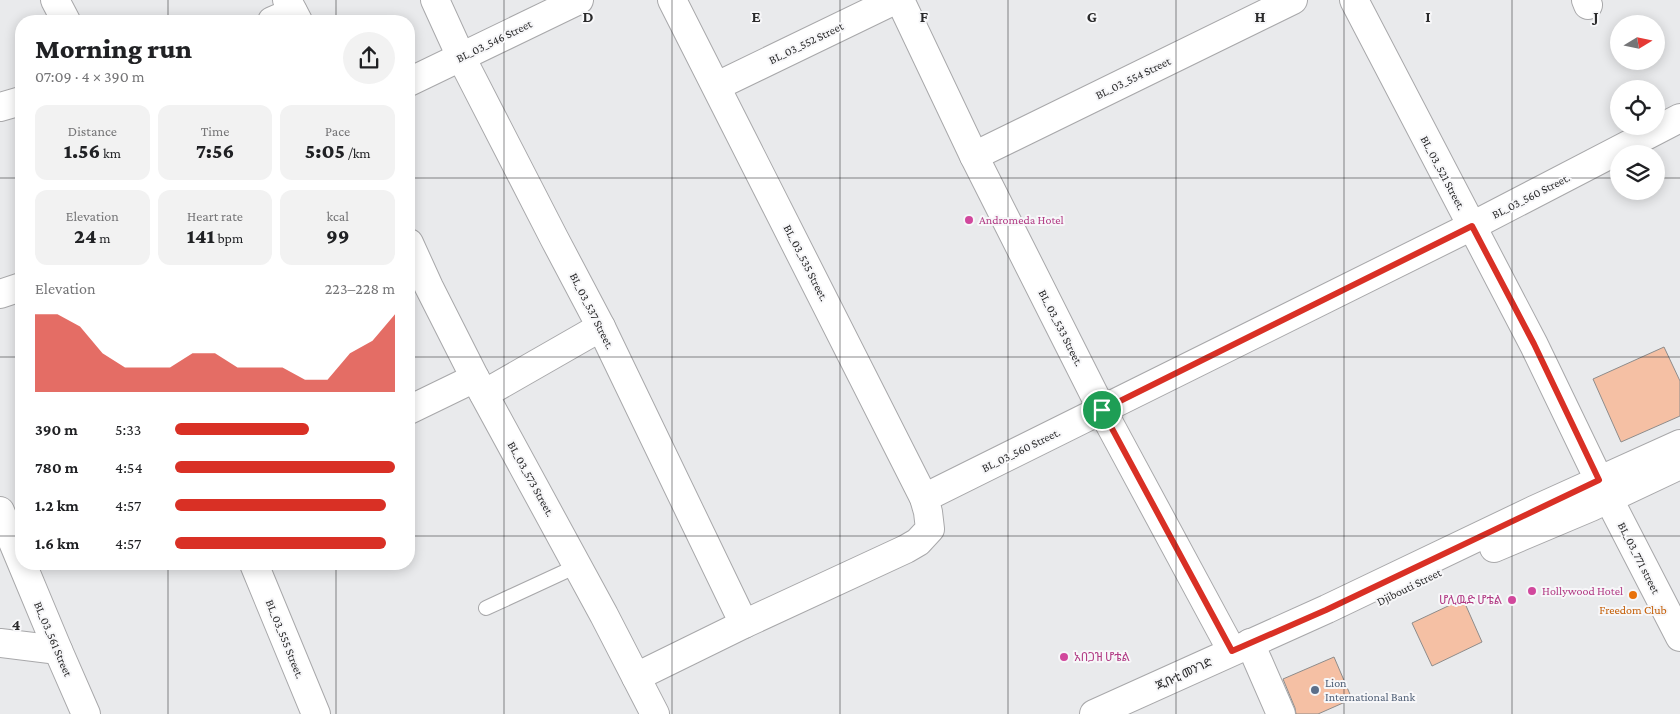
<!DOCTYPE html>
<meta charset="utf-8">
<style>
:root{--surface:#fff;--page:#f2f2f2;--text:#202124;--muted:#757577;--accent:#d93025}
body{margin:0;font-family:"Crimson Pro","Noto Sans Ethiopic",serif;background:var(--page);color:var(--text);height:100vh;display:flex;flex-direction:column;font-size:19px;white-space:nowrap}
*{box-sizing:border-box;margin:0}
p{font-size:16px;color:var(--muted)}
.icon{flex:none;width:28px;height:28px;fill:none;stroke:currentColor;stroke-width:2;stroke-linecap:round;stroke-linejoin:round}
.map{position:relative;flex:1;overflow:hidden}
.side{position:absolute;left:15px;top:15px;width:400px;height:555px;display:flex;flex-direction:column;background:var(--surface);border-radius:20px;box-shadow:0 2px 12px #0003}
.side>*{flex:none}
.needle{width:32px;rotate:80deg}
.fabs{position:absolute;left:1610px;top:15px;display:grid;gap:10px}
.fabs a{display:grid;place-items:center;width:55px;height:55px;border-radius:50%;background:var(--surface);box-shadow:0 2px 12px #0003;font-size:25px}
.pin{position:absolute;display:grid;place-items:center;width:42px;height:42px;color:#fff;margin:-21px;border:2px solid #fff;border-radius:50%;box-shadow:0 1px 5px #0007}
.round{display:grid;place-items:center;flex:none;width:52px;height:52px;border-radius:26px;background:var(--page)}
.headline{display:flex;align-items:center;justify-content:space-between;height:85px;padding:0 20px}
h1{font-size:28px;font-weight:800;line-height:38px}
.stats{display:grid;grid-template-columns:repeat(3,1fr);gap:8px;height:85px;padding:5px 20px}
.stats div{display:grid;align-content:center;border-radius:12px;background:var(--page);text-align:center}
.stats b{font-size:21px;font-weight:800}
.stats small{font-size:14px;font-weight:400}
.stats p{font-size:14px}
.chart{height:140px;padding:10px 20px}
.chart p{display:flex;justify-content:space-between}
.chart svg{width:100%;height:90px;margin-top:5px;fill:var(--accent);opacity:.7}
ul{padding:0 20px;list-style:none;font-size:16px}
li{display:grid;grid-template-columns:80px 60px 1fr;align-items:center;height:38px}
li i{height:12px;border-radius:6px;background:var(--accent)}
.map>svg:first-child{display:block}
.building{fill:#f5c0a4;stroke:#8e8c8b}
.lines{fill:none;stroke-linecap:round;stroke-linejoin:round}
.lane-casing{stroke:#a8a8aa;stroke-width:16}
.street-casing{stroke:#a8a8aa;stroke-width:30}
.primary-casing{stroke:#a8a8aa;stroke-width:30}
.lane{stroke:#fff;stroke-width:14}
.street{stroke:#fff;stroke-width:28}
.primary{stroke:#fff;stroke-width:28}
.route-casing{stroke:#fff;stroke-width:10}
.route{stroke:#d93025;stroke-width:6}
.grid{fill:none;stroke:#2a2a2b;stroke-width:1;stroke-opacity:0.55}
.hotel-dot{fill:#d1479c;stroke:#f7f7f9;stroke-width:2}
.food-dot{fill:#e8710a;stroke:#f7f7f9;stroke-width:2}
.service-dot{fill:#5c6f8a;stroke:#f7f7f9;stroke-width:2}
.labels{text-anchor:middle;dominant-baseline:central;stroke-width:4;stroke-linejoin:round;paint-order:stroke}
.street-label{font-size:12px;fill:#2a2a2b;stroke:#f7f7f9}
.hotel-label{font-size:12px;fill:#b23c85;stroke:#f7f7f9;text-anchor:start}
.food-label{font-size:12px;fill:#c56008;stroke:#f7f7f9}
.service-label{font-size:12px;fill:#4e5e75;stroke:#f7f7f9;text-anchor:start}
.grid-label{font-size:16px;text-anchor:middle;font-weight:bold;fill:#2a2a2b;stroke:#f7f7f9;stroke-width:4;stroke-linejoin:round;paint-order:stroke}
</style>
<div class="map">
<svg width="1680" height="714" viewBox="0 0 1680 714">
<rect width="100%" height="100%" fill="#e9eaec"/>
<!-- building -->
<g class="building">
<polygon points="1664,347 1680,381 1680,416 1621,442 1593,379"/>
<polygon points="1463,599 1482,642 1432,666 1412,623"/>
<polygon points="1334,657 1352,699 1318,714 1296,714 1295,708 1283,679"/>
</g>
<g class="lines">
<!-- lane casing -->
<g class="lane-casing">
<polyline id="lane" points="486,608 577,566"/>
</g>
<!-- street casing -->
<g class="street-casing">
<g id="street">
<polyline points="55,0 66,21"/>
<polyline points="435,0 461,57 554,238 601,327 744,624"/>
<polyline points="900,0 974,156 1102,410 1232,651"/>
<polyline points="1354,0 1534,345 1599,480 1680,637"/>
<polyline points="1586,0 1588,5"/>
<polyline points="272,21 293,12"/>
<polyline points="409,82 579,0"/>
<polyline points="717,86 895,0"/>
<polyline points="0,107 21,101"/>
<polyline points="974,156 1293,0"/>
<polyline points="0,294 21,287"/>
<polyline points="484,394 601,327"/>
<polyline points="409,410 475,378"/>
<polyline points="924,498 1472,226 1680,118"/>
<polyline points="0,511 58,650 86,714"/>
<polyline points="254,564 316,714"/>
<polyline points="0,643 58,650"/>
<polyline points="1250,643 1281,714"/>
<polyline points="636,677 744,624 906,549 918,542 930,529 928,512 924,498 672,0"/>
</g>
</g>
<!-- primary casing -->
<g class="primary-casing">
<g id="primary">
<polyline points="287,0 298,21"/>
<polyline points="409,243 429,287 475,378 604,615 655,714"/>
<polyline points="1494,548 1591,507 1680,465"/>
<polyline points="1094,714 1327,609 1534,510 1680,444"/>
</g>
</g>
<!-- lane -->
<use href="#lane" class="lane"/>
<!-- street -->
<use href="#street" class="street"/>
<!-- primary -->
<use href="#primary" class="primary"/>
</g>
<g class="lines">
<!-- route casing -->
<g class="route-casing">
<polygon id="route" points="1472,226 1534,344 1599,480 1326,610 1232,651 1102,410"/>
</g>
<!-- route -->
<use href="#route" class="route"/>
</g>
<!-- grid -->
<path class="grid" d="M168,0V21M336,0V21M504,0V714M672,0V714M840,0V714M1008,0V714M1176,0V714M1344,0V714M1512,0V714M0,178H21M409,178H1619M1656,178H1680M0,357H21M409,357H1680M0,536H21M409,536H1680M168,564V714M336,564V714"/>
<!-- markers -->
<g class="hotel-dot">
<circle cx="969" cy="220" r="5"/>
<circle cx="1532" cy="591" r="5"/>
<circle cx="1512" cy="600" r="5"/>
<circle cx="1064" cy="657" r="5"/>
</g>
<circle class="food-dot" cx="1633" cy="595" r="5"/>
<circle class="service-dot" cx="1315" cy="690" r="5"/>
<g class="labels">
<!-- street labels -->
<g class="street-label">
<text transform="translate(494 41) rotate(-26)">BL_03_546 Street</text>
<text transform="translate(806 43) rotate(-26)">BL_03_552 Street</text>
<text transform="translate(1133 78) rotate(-26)">BL_03_554 Street</text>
<text transform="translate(1443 173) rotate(62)">BL_03_521 Street.</text>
<text transform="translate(1531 196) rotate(-27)">BL_03_560 Street.</text>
<text transform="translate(806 263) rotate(63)">BL_03_535 Street.</text>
<text transform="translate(592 311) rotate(63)">BL_03_537 Street.</text>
<text transform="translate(1061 328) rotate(63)">BL_03_533 Street.</text>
<text transform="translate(1021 450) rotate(-26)">BL_03_560 Street.</text>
<text transform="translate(531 479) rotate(61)">BL_03_573 Street.</text>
<text transform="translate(1639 558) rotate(63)">BL_03_771 street</text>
<text transform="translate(1409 587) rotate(-26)">Djibouti Street</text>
<text transform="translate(53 639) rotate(67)">BL_03_561 Street</text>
<text transform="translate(285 639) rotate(68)">BL_03_555 Street.</text>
<text transform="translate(1184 674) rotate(-25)">ጂቡቲ መንገድ</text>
</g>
<!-- hotel labels -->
<g class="hotel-label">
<text x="979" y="220">Andromeda Hotel</text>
<text x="1542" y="591">Hollywood Hotel</text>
<text x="1502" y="600" text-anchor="end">ሆሊዉድ ሆቴል</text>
<text x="1074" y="657">አበጋዝ ሆቴል</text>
</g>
<!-- food labels -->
<g class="food-label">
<text x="1633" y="610">Freedom Club</text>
</g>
<!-- service labels -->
<g class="service-label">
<text x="1325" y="683">Lion<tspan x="1325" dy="14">International Bank</tspan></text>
</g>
</g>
<g class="grid-label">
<text x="588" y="22">D</text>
<text x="756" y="22">E</text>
<text x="924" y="22">F</text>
<text x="1092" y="22">G</text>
<text x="1260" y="22">H</text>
<text x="1428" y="22">I</text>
<text x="1596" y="22">J</text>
<text x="16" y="630">4</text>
</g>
</svg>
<div class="fabs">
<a><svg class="needle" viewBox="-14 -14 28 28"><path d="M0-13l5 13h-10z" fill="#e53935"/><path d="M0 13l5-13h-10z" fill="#757577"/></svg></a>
<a><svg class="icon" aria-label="locate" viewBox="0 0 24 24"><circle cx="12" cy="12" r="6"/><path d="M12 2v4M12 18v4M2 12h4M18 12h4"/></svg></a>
<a><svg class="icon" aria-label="layers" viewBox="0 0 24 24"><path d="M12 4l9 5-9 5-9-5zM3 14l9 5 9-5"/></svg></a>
</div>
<div class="pin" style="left:1102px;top:410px;background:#1e9e55"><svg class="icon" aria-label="arrive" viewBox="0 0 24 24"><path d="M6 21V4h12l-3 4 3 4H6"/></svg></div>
<section class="side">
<div class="headline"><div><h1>Morning run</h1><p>07:09 · 4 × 390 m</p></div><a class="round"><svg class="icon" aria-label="share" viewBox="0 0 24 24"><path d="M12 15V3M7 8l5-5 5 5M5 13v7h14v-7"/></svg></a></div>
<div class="stats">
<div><p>Distance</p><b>1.56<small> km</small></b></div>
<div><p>Time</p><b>7:56</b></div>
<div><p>Pace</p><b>5:05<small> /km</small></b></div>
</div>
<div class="stats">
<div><p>Elevation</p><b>24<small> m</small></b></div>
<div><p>Heart rate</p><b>141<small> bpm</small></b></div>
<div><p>kcal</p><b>99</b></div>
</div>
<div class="chart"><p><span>Elevation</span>223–228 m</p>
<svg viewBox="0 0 160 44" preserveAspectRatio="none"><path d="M0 44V6L10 6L20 12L30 25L40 32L50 32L60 32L70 25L80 25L90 32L100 32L110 32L120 38L130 38L140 25L150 19L160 6V44z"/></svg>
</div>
<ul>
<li><b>390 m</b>5:33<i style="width:61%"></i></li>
<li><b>780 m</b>4:54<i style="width:100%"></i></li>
<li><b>1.2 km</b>4:57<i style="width:96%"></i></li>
<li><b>1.6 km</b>4:57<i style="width:96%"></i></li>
</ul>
</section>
</div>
